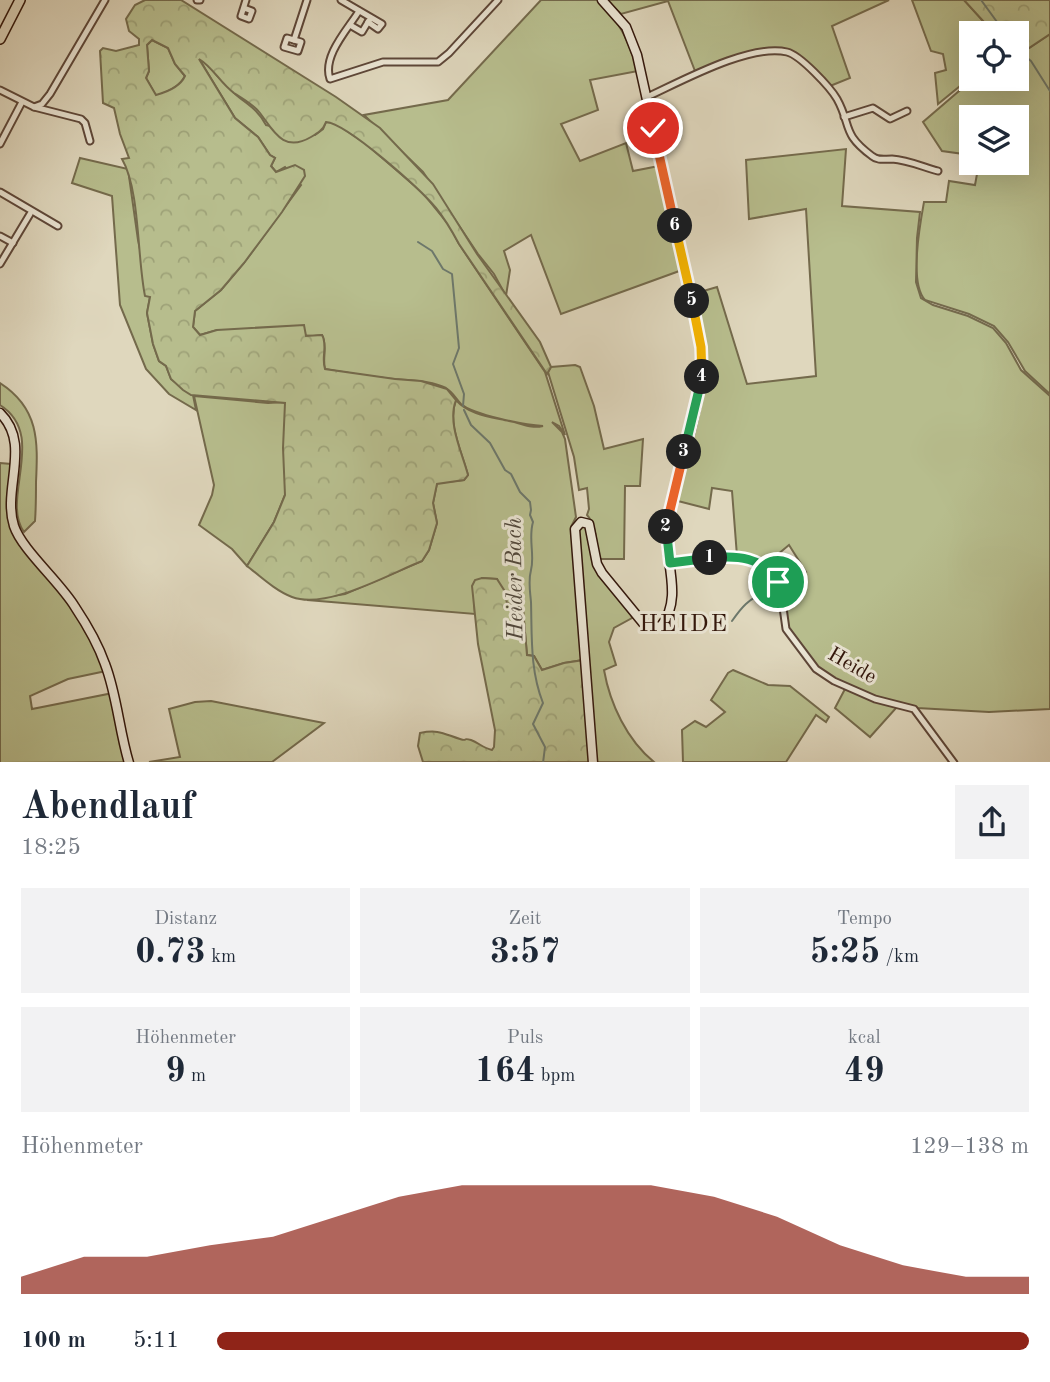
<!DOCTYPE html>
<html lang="de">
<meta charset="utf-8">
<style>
:root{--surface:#fff;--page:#f2f2f3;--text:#1f2937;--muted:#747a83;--accent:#8f2418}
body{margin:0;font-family:"Old Standard TT",serif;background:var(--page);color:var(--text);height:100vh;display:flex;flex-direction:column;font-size:26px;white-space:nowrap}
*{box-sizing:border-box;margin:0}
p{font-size:23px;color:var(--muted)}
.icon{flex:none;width:38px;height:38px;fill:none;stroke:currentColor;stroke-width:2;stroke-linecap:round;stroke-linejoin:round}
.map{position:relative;height:762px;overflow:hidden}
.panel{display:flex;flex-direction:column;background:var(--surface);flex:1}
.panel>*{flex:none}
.controls{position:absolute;left:959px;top:21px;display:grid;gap:14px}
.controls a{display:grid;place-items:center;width:70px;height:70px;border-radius:0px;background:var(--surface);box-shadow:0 7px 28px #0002;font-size:35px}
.pin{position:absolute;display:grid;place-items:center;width:60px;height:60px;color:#fff;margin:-30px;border:4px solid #fff;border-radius:50%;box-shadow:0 2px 7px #0007}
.km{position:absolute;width:35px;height:35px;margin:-18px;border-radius:50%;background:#222;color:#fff;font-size:19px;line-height:35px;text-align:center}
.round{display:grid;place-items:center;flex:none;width:74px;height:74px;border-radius:0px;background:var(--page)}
.overview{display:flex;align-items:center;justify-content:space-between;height:119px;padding:0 21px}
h1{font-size:38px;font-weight:700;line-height:52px}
.figures{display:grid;grid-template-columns:repeat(3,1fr);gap:10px;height:119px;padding:7px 21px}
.figures div{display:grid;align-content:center;border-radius:0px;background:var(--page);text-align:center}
.figures b{font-size:35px;font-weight:700}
.figures small{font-size:19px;font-weight:400}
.figures p{font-size:19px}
.chart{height:196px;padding:14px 21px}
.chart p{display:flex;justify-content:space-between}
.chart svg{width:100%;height:126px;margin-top:7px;fill:var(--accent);opacity:.7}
ul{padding:0 21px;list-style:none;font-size:23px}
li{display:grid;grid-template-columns:112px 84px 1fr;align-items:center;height:52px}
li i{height:18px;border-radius:9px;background:var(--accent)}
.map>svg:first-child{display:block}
.green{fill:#b7bd8d;stroke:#746a4c;stroke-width:2}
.forest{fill:url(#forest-crowns);stroke:#746a4c;stroke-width:2;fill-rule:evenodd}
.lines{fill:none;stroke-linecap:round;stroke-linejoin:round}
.stream{stroke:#6d786b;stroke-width:2}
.street-casing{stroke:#5d4638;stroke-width:9}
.secondary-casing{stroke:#32160b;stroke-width:11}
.primary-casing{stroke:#32160b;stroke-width:12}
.street{stroke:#eae5d4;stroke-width:5}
.secondary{stroke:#eae5d4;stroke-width:8}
.primary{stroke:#dfd7bd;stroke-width:9}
.split-1-casing{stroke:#fff;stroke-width:14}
.split-2-casing{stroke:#fff;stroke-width:14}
.split-3-casing{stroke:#fff;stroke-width:14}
.split-4-casing{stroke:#fff;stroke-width:14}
.split-5-casing{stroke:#fff;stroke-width:14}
.split-6-casing{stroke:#fff;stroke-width:14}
.split-7-casing{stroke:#fff;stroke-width:14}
.split-8-casing{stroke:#fff;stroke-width:14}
.split-1{stroke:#22a559;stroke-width:9}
.split-2{stroke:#22a559;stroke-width:9}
.split-3{stroke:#f0652b;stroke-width:9}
.split-4{stroke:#22a559;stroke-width:9}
.split-5{stroke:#f5b400;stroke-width:9}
.split-6{stroke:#f5b400;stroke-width:9}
.split-7{stroke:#f0652b;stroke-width:9}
.split-8{stroke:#f5b400;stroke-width:9}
.labels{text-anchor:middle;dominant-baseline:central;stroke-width:6;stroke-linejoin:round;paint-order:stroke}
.street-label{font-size:21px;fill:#32160b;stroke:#eae5d4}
.water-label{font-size:23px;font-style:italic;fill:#50473b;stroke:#eae5d4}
.quarter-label{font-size:24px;letter-spacing:2px;fill:#32160b;stroke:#eae5d4}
</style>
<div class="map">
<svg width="1050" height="763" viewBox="0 0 1050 763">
<defs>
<pattern id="forest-crowns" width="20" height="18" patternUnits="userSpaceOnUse" patternTransform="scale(1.75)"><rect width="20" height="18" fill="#b7bd8d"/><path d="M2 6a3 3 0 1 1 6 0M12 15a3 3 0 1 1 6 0" fill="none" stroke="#9ea278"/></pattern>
</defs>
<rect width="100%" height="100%" fill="#dfd7bd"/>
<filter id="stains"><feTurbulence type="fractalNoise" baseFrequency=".00286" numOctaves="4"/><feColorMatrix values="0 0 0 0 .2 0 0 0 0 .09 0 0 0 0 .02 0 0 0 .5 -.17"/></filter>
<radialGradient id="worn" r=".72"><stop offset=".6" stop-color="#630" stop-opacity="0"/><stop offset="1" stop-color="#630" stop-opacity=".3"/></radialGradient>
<!-- green -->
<g class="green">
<path d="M541,0H598C621,23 628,40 638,71L590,80L598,110L561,124L580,161L626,143L633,171L659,166L682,270L561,314L531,235L504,251L510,270L506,296L494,274L478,254L423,172L364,115L448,100Z"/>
<polygon points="607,0 889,0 832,26 850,78 830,86 788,49 713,64 695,71 668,1 621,14"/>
<polygon points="912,0 964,0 994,33 971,33 971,77 938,104 935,73 946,70 943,54 931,51"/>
<path d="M1050,34V394L1025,371L1008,342L994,326L969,314L925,300C909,283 920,224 924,202H946L949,181L975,185L979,163H1017V117H971V155L942,151L923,122L973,79H1017V50L1029,48Z"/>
<path d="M152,40L168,48L175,64L185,76C180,87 167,92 156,96L146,78L149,71L147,45Z"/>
<path d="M198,57C211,67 218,78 230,89C243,103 256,106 266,125L315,135L323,129L326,122L335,123L366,144L423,193L449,225L459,244L545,372L565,435L559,426L552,422L562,432L565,439L576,517L571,527L583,660L564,663L542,670L534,656L527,655L523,610L506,603L497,579L482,578L474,601L475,614L307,600L345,594L422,561L429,550L437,523L433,503L437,483L464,480L468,475C462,452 447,423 456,400C469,415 492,417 509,421C522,423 530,429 543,426C525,425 474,415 461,404C456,399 453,392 446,388C430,380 412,381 394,379C371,377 348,373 325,369C322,358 328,345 322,335L313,336L217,330L200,335L193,327L195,311L221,290L244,263L301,185L285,167L276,172L271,166L275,158L270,155L258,137L235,118Z"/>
<polygon points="846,149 842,206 920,212 917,238 916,282 921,298 933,305 968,316 993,328 1006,343 1021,370 1050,396 1050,709 989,712 917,708 875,698 835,680 817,667 787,629 781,590 806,572 789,545 765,565 737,556 732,491 712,488 709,509 674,500 704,377 704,353 693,294 717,287 747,384 816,376 806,209 749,219 746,160"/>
<polygon points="80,158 128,169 138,240 150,297 147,313 153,344 159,361 166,366 171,379 193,395 196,410 169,394 146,369 120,305 112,196 72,183"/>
<path d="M575,365L580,367L594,406L604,449L643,439L640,486H625L624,559H599C596,544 597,526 587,515L589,509L587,488L579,490L574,457L548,372L551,367Z"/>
<path d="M0,383C39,408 38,441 36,482C36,495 36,508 35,521L24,532C0,499 48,435 0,405Z"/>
<polygon points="194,396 268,403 285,402 285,495 274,522 247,566 232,549 199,525 212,495 214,485"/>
<polygon points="0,463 11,464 12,525 72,604 106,671 68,679 30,696 32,709 113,693 130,762 0,763"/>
<path d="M580,526L588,528L594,558L631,612L632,618L614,628L609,642L616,665L604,670C610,704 627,740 654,762H593L578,530Z"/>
<polygon points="733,670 768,685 790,686 829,717 826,722 816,715 786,762 683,762 682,730 695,721 706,727 725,712 711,700 728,673"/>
<polygon points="845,689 897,707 870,737 835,708"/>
<polygon points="211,701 324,723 272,762 149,762 180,757 169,709 195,702"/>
</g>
<!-- forest -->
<g class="forest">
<path d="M145,0H181L336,97L380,128L433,184L477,254L540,342L551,367L547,374L459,244C452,231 445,219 436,208C420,189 348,124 326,122C323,130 318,133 311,137C284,153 274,132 260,113C253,104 243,99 234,93C220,83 213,67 199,59L235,118L258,137L270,155L275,158L271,166L276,172L295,165L304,170L305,176L282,212L244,263L221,290L195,311L193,327L200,335L217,330L304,325L306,336L322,335C328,345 321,358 325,369L395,379L421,381L447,389L456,400C447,423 462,452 468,475L464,480L437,484L433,503L437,523L429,550L422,561C389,574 327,610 292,597C276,591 261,577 247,566L274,522L285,495L283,448L285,403L191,395L183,390L171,379L166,366L159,361L153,344L147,313L150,297L145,296C137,257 140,190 122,159L129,158L120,134L114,108L103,103L100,51L103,48L116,51L139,45V39L129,31L126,19L135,5ZM152,40L168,48L175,64L185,76C180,87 167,92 156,95L146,78L149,71L147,45Z"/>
<polygon points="964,0 1050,0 1050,34 1029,48 1017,50 1017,33 994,33"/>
<path d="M482,578L497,579L504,590L507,603L523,609L527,655L534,656L542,670L564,663L584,660L593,762H423L418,746L420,733C439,729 444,734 460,739C469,742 461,737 471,740C479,743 483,748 492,750L494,747L495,730L478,644L472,586L475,580Z"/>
</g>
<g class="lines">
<!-- stream -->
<g class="stream">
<polyline points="981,0 1000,26"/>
<polyline points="1017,50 1031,61 1050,91"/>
<polyline points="418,242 432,251 443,269 452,274 459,348 453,364 464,394 463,406"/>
<path d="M464,410L471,425L490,443L505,470L511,474L520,492L530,502L531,510L530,515L533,522C528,539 535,555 531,570C528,581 530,590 531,602C532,637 530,670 543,703L533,724L545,747L543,763"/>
<path d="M732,621C739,611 751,594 765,596L769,600"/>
</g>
<!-- street casing -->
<g class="street-casing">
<g id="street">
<polyline points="197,0 200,0"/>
<polyline points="341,0 382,24 378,29 368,22 371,18"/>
<polyline points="244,8 252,11 249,19 241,16 246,0"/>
<path d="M359,11C348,29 322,56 330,79L383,62H438L449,53L498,0"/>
<polyline points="350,25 362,32 368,22"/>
<polygon points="287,38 301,42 298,51 284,47"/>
<polyline points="294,40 307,0"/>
<polyline points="0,90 34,107 81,119 85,123 90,141"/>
<path d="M647,97C680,82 750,43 787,52C800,55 830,87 837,99C852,126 841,133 872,156C878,161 884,159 892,159C908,160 923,167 938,171"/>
<polyline points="34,107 42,104 50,94 105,0"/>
<polyline points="844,117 873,108 890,119 907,111"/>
<polyline points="0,144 22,102"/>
<polyline points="0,192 58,226"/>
<polyline points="0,236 13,243"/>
<polyline points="0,264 30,214"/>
<polyline points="670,563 737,557 756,561 767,567 780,586 786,629 816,669 834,681 875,699 914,709 954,763"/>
</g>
</g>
<!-- secondary casing -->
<g class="secondary-casing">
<g id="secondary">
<path d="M0,413C32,444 2,489 14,526C22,550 60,582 75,607C87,625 98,644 105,664C117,695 119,730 129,763"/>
<path d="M593,763L575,529L581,522L589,524L597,564L602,573L643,623L652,628L661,626C685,597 662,555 667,523C680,457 711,394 697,326L637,55L626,27L602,0"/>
</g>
</g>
<!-- primary casing -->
<g class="primary-casing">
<polyline id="primary" points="0,39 20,0"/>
</g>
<!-- street -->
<use href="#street" class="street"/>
<!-- secondary -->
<use href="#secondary" class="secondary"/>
<!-- primary -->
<use href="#primary" class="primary"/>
</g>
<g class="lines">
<!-- split-1 casing -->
<g class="split-1-casing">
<path id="split-1" d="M710,558C737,555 763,557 778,582"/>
</g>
<!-- split-2 casing -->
<g class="split-2-casing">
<polyline id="split-2" points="666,527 670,563 710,558"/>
</g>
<!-- split-3 casing -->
<g class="split-3-casing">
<polyline id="split-3" points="666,527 684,452"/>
</g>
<!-- split-4 casing -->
<g class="split-4-casing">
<polyline id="split-4" points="684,452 702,377"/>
</g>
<!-- split-5 casing -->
<g class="split-5-casing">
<polyline id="split-5" points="692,301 701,347 702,377"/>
</g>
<!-- split-6 casing -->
<g class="split-6-casing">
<polyline id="split-6" points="675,226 692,301"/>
</g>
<!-- split-7 casing -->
<g class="split-7-casing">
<polyline id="split-7" points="658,150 675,226"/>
</g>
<!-- split-8 casing -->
<g class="split-8-casing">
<polyline id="split-8" points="653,128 658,150"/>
</g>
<!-- split-1 -->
<use href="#split-1" class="split-1"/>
<!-- split-2 -->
<use href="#split-2" class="split-2"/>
<!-- split-3 -->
<use href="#split-3" class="split-3"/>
<!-- split-4 -->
<use href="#split-4" class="split-4"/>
<!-- split-5 -->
<use href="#split-5" class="split-5"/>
<!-- split-6 -->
<use href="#split-6" class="split-6"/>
<!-- split-7 -->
<use href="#split-7" class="split-7"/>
<!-- split-8 -->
<use href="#split-8" class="split-8"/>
</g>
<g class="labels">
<!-- street labels -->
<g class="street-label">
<text transform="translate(852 666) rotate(30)">Heide</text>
</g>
<!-- water labels -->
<g class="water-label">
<text transform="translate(515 579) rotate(-91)">Heider Bach</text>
</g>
<!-- quarter labels -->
<g class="quarter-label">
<text x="684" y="625">HEIDE</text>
</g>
</g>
<rect width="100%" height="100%" filter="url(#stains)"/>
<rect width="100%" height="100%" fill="url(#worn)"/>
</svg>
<div class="controls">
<a><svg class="icon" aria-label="locate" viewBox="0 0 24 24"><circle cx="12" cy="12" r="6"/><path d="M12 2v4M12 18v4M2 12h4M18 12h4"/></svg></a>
<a><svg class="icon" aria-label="layers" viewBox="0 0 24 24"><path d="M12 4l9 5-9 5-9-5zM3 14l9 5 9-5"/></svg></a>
</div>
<div class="pin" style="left:778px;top:582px;background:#1e9e55"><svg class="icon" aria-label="arrive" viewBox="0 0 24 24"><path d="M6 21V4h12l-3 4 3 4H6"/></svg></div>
<div class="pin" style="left:653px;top:128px;background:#d93025"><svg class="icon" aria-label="check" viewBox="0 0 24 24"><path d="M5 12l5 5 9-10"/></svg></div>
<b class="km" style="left:710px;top:558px">1</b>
<b class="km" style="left:666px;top:527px">2</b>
<b class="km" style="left:684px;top:452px">3</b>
<b class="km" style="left:702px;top:377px">4</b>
<b class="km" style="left:692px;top:301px">5</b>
<b class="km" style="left:675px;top:226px">6</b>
</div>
<section class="panel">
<div class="overview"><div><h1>Abendlauf</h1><p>18:25</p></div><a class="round"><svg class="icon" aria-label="share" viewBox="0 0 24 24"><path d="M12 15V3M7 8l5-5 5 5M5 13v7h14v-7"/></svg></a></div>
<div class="figures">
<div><p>Distanz</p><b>0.73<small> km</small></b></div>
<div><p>Zeit</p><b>3:57</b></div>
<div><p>Tempo</p><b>5:25<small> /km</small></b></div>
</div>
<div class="figures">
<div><p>Höhenmeter</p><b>9<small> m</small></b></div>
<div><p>Puls</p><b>164<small> bpm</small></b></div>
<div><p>kcal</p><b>49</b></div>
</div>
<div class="chart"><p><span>Höhenmeter</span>129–138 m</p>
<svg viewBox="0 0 160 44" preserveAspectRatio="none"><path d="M0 44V38L10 31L20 31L30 27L40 24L50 17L60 10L70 6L80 6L90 6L100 6L110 10L120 17L130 27L140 34L150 38L160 38V44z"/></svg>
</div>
<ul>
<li><b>100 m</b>5:11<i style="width:100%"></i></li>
</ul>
</section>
